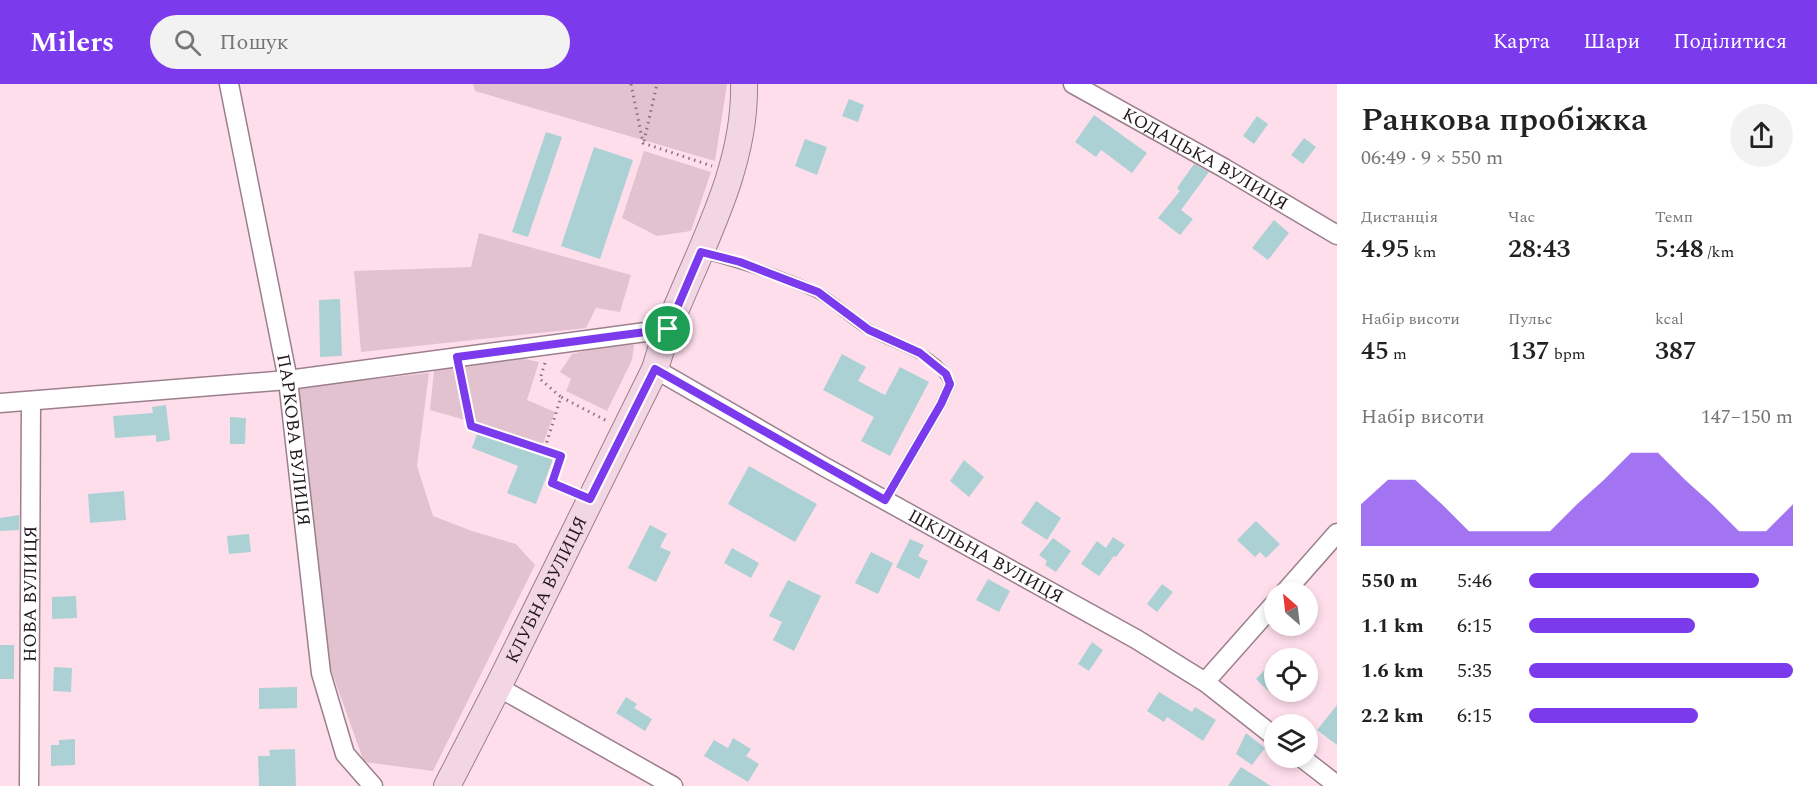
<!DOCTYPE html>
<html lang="uk">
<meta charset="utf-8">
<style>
:root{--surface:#fff;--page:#f2f2f2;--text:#222;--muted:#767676;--accent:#7c3aed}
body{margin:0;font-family:Spectral,serif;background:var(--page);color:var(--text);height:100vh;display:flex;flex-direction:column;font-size:22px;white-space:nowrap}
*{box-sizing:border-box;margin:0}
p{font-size:20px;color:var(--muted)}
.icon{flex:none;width:33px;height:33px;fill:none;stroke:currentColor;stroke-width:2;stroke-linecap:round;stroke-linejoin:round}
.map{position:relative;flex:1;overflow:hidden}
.side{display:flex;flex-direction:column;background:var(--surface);width:480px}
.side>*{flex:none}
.needle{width:39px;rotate:332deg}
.fabs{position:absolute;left:1264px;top:498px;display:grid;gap:12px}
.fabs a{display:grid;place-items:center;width:54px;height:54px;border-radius:50%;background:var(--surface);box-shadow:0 3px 9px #0003;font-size:30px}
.pin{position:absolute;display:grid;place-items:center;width:51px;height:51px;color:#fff;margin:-26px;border:3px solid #fff;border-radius:50%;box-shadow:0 2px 6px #0007}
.round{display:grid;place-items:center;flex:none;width:63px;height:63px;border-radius:32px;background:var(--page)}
.overview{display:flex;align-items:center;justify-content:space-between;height:102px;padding:0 24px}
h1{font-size:33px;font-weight:600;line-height:45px}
.stats{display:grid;grid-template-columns:repeat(3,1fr);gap:9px;height:102px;padding:6px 24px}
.stats div{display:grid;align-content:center}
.stats b{font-size:26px;font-weight:600}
.stats small{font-size:16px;font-weight:400}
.stats p{font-size:16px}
.chart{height:168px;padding:12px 24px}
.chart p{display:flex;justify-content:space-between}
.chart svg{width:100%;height:108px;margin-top:6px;fill:var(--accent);opacity:.7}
ul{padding:0 24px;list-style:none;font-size:20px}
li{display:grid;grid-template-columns:96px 72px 1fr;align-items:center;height:45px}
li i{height:15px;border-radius:8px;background:var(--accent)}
header{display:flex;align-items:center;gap:36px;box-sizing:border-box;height:84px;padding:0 30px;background:var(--accent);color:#fff}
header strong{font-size:28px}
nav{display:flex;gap:33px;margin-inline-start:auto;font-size:21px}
.search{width:420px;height:54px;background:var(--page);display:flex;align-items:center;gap:15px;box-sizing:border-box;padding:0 21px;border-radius:33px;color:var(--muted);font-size:22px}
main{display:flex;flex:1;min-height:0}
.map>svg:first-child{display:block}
.green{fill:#e2c2cf}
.building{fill:#acd1d4}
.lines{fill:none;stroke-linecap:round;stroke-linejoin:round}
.lane-casing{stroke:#9c7f8c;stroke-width:12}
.street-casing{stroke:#9c7f8c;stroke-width:21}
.secondary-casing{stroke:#9c7f8c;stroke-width:28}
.path{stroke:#88737c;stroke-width:3;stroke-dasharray:1.5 4.5;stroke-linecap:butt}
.lane{stroke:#fff;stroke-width:9}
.street{stroke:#fff;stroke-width:18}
.secondary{stroke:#f3d6e4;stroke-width:26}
.route-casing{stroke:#fff;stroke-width:12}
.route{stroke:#7c3aed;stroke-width:8}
.labels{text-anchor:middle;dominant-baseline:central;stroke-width:6;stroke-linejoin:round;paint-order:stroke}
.street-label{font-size:18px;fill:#23181d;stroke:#fff}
</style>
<header>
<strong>Milers</strong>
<div class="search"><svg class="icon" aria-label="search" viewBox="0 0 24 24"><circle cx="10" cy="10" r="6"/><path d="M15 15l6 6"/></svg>Пошук</div>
<nav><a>Карта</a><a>Шари</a><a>Поділитися</a></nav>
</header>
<main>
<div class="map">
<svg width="1337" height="702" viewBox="0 0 1337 702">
<rect width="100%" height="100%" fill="#ffdeec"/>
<!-- green -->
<g class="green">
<polygon points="473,0 727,0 715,77 475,7"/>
<polygon points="644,67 711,88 691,147 657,152 622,134"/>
<polygon points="479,149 631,191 620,228 596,224 586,244 361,268 354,187 471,183"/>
<polygon points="614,259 634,261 632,276 607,327 566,307 571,295 560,288 572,270"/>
<polygon points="510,272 539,278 527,316 555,328 542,362 486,342 430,326 434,287"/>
<polygon points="429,289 417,382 433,432 472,447 516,460 535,481 433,687 364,678 329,580 294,304"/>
</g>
<!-- building -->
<g class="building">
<polygon points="849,15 864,21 858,38 842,32"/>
<polygon points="1094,31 1147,69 1132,89 1101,66 1096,73 1075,58"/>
<polygon points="1257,32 1268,40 1254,60 1243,52"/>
<polygon points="546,48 562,53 528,153 512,148"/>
<polygon points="1304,54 1316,63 1303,80 1291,71"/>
<polygon points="805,55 827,63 817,91 795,82"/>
<polygon points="594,63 633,76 600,175 561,162"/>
<polygon points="1194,80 1209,88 1181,126 1193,135 1180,151 1158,134 1180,107 1177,104"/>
<polygon points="1274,136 1289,149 1268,176 1252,164"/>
<polygon points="340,215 342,272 320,273 319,216"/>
<polygon points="842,270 866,283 858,297 885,311 900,283 929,298 890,372 861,357 874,333 823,306"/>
<polygon points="166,321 170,356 156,358 156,351 115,354 113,332 153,329 152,323"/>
<polygon points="230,333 246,334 245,360 230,360"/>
<polygon points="478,347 553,375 536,420 507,409 518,382 472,364"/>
<polygon points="964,376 984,393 969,413 950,397"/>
<polygon points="749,382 817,420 795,458 728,420"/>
<polygon points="124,407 126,436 90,439 88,410"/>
<polygon points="1036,417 1061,434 1047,456 1021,439"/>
<polygon points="19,431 19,446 0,447 0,434"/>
<polygon points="1256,437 1280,460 1266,474 1260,468 1255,473 1237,456"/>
<polygon points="650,441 667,450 660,463 671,468 656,498 628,484"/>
<polygon points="249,450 251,468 229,470 227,452"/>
<polygon points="1113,453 1125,461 1116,473 1114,472 1099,492 1081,480 1097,457 1106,464"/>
<polygon points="1053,454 1071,467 1056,488 1045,481 1047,477 1039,471"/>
<polygon points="910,455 924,461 918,472 928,477 919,495 896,483"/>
<polygon points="732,464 759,479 751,494 724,479"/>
<polygon points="871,468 893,479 878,510 855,499"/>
<polygon points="988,495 1010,507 999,528 976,516"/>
<polygon points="788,496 821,512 794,567 773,556 782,538 769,532"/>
<polygon points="1162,500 1173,508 1157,528 1147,520"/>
<polygon points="76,512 77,534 52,535 52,513"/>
<polygon points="1092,558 1103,566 1089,587 1078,580"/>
<rect x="0" y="561" width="14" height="34"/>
<polygon points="1275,575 1275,600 1268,607 1256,595"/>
<polygon points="54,583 72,584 71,608 53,607"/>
<polygon points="297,603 297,624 259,625 259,604"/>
<polygon points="1159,608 1192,628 1195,623 1216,636 1203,657 1167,633 1164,638 1147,627"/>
<polygon points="626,613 637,620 634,624 652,635 645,647 616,629"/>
<polygon points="1337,621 1337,661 1317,646"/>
<polygon points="1246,649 1265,664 1252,681 1236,670"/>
<polygon points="733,654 751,665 746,672 759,680 748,698 704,672 714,656 728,664"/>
<polygon points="75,655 75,681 51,682 51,661 59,661 59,656"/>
<polygon points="295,665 296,702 259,702 258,672 270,672 269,666"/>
<polygon points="1241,683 1271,702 1228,702"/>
</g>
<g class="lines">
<!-- lane casing -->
<g class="lane-casing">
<path id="lane" d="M703,169C741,179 780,191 816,208C835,217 850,235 868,245C895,262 938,268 950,300L941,320L885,416"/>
</g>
<!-- street casing -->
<g class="street-casing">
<g id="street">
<path id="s1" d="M229,0L288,296L321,589L345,670L373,702"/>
<path id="s2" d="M1073,0L1224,84L1337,151"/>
<path id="s3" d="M655,285L823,382L1136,555L1205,598L1275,653"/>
<polyline points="0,319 288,296 668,245"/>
<polyline points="1285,508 1337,449"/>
<polyline points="1205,598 1275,519"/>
<polyline points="498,603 673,702"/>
<polyline points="1302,674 1337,701"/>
<path id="s4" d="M29,702L31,317"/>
</g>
</g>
<!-- secondary casing -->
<g class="secondary-casing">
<g id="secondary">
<path id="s5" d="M447,702L498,603L655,285C659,272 663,258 668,245C698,167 746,87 744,0"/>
</g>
</g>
<!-- path -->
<g class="path">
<polyline points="631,0 643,59 712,82"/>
<polyline points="644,57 657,0"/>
<polyline points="545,279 540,295 561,313"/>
<polyline points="460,291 471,342 544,367"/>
<polyline points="573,408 552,399 561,372 544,367 561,313 607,337"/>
</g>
<!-- lane -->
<use href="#lane" class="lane"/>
<!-- street -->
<use href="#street" class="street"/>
<!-- secondary -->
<use href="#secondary" class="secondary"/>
</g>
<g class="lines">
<!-- route casing -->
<g class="route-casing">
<polygon id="route" points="701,168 740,178 818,208 869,246 920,269 946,290 950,300 941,320 885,416 655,285 590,415 552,399 561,372 471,342 457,273 668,245"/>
</g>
<!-- route -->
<use href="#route" class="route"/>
</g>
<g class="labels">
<!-- street labels -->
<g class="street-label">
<text stroke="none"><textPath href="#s2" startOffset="152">КОДАЦЬКА ВУЛИЦЯ</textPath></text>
<text stroke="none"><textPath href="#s1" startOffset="362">ПАРКОВА ВУЛИЦЯ</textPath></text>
<text stroke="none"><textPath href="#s3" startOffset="380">ШКІЛЬНА ВУЛИЦЯ</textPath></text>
<text stroke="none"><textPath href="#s5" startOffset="220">КЛУБНА ВУЛИЦЯ</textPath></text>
<text stroke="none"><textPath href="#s4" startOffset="192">НОВА ВУЛИЦЯ</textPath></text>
</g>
</g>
</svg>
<div class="fabs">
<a><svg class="needle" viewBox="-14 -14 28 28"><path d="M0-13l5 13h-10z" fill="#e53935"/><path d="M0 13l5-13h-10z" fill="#767676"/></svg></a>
<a><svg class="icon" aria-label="locate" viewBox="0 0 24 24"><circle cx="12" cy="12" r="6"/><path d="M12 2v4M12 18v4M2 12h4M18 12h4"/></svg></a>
<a><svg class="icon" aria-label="layers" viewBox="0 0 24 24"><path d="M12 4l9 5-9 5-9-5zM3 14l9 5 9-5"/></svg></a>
</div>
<div class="pin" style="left:668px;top:245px;background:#1e9e55"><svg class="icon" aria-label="arrive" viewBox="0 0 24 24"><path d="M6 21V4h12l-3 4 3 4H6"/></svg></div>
</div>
<section class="side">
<div class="overview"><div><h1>Ранкова пробіжка</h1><p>06:49 · 9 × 550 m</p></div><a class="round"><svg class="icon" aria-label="share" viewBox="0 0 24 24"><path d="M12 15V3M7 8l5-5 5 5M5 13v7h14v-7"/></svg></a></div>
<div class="stats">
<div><p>Дистанція</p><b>4.95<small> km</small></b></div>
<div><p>Час</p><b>28:43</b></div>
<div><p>Темп</p><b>5:48<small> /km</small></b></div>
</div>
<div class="stats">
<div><p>Набір висоти</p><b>45<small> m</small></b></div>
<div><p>Пульс</p><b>137<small> bpm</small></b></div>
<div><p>kcal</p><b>387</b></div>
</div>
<div class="chart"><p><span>Набір висоти</span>147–150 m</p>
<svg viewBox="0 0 160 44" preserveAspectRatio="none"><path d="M0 44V27L10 17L20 17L30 27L40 38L50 38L60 38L70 38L80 27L90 17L100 6L110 6L120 17L130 27L140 38L150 38L160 27V44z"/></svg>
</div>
<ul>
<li><b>550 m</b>5:46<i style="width:87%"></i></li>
<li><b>1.1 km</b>6:15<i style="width:63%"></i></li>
<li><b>1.6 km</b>5:35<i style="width:100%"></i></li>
<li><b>2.2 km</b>6:15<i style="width:64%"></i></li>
</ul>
</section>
</main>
